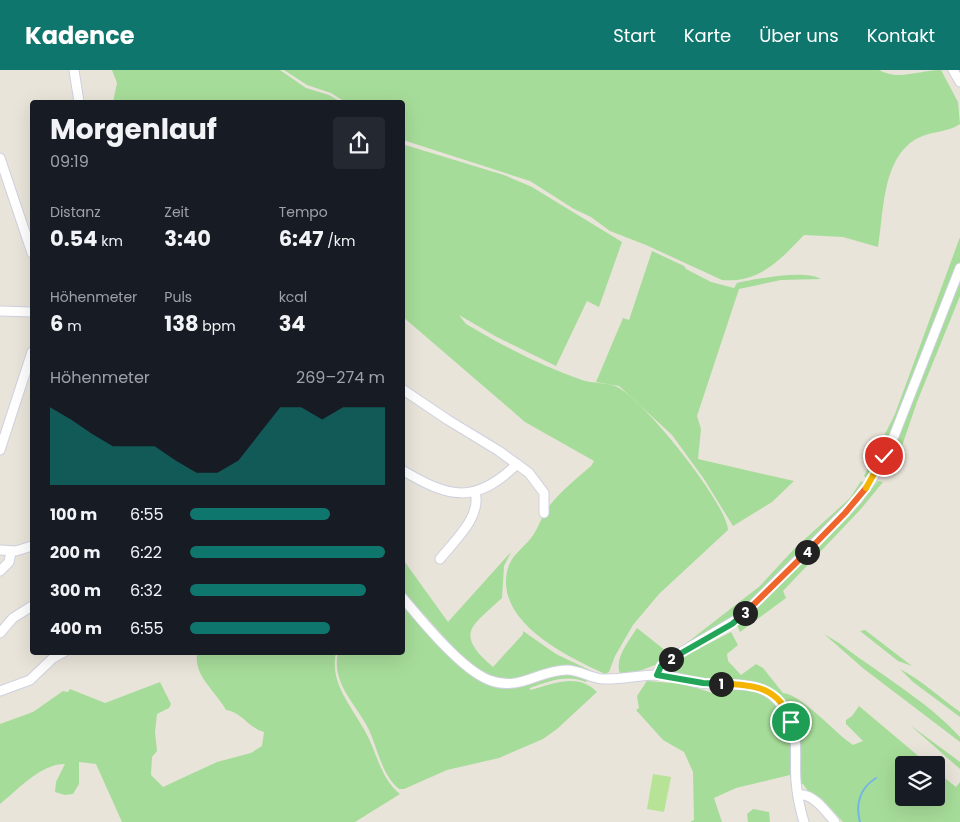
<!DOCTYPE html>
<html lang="de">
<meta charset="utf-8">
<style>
:root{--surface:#171b24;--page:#242831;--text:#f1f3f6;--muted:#9ea1a6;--accent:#0f766e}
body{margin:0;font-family:Poppins,sans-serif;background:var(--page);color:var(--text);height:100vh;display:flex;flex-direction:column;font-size:19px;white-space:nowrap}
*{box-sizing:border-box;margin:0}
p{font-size:16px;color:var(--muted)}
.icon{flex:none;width:28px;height:28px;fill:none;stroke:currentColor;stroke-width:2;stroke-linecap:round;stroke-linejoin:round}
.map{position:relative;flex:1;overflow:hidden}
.side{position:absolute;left:30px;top:30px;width:375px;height:555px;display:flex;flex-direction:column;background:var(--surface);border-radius:5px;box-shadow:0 5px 20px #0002}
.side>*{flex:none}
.fabs{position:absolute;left:895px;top:686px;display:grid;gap:10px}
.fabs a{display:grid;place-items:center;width:50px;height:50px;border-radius:5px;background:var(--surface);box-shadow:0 5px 20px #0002;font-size:25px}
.pin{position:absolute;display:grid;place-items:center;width:42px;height:42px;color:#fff;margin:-21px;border:2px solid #fff;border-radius:50%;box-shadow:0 1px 5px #0007}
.km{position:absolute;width:25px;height:25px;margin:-12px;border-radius:50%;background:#222;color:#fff;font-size:14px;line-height:25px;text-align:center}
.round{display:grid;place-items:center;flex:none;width:52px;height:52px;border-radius:5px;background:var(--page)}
.head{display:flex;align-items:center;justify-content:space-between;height:85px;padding:0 20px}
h1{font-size:28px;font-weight:700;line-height:38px}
.stats{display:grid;grid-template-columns:repeat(3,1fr);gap:8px;height:85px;padding:5px 20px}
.stats div{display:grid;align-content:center}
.stats b{font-size:21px;font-weight:700}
.stats small{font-size:14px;font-weight:400}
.stats p{font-size:14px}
.chart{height:140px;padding:10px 20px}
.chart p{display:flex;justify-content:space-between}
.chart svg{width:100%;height:90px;margin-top:5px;fill:var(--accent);opacity:.7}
ul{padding:0 20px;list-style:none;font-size:16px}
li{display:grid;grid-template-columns:80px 60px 1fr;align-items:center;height:38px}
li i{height:12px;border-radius:6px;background:var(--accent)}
header{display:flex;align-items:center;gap:30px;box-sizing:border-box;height:70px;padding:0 25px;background:var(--accent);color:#fff}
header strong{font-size:24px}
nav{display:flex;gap:28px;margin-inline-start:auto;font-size:18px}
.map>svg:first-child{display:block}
.green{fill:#a6dc99}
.pitch{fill:#b7e396}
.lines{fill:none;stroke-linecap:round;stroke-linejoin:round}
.stream{stroke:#73b6e4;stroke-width:2}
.minor-casing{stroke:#cfd0df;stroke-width:11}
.minor{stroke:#fff;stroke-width:9}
.split-1-casing{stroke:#fff;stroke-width:10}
.split-2-casing{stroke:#fff;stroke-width:10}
.split-3-casing{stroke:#fff;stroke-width:10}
.split-4-casing{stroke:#fff;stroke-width:10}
.split-5-casing{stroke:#fff;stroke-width:10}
.split-6-casing{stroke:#fff;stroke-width:10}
.split-1{stroke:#f5b400;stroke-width:6}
.split-2{stroke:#22a559;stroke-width:6}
.split-3{stroke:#22a559;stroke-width:6}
.split-4{stroke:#f0652b;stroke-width:6}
.split-5{stroke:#f0652b;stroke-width:6}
.split-6{stroke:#f5b400;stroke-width:6}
</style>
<header>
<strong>Kadence</strong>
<nav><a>Start</a><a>Karte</a><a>Über uns</a><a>Kontakt</a></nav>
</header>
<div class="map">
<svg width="960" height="752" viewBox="0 0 960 752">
<rect width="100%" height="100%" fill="#e9e4d9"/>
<!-- green -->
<g class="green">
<polygon points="112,0 280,0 306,18 329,25 341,32 113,32 117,13"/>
<path d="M284,0H879C898,11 920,0 941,0L958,32L960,54C947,63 930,61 916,69C882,89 884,141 878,177L843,167L804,165C780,190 760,213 722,210L646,175L610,161L591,147L574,139L530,111L403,70L402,32H345L331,23L307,15Z"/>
<path d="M402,74L504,105L532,117L622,172L599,237L587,231L556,296L495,266L459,245L466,254C503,276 542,296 582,310C593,314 605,312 615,316C641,326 727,433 728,460L659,524L633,555L615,586L609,602L605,604C566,586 493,551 508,498C511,486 524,477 531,468C539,458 542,444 550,435C562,420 577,408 591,396L594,391L525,352L403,247Z"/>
<polygon points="960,167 960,192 907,329 887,376 867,409 864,406 895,344"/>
<path d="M652,181L684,196L686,199L711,212L734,218L737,213C756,209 804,199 821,209L781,210L739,219L697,346L701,359L698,389L794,411L772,432L733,456L704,409L672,365L619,316L596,312L623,248L629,250Z"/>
<polygon points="960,210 960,226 917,332 902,376 897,379 883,402 880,403 913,330"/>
<path d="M861,411L866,414L854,431L740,546L655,595L642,600L620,604C614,588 629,571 637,558L671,585L760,516L794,479L850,428Z"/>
<polygon points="878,411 883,412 860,440 783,521 786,528 740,562 737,555 841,453"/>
<path d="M511,482L504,496L502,528C471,557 454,563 493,597L523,564V561L556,584L600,605L569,597L522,609L499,610L483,604L470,596L403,521L402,488L448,552Z"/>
<path d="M403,533L464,599L519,616L566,603L588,608L586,612C567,604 549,611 530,618V620C552,614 578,602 597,622L557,659L543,669L499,688L447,700L404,719H399C382,705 378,680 369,660C357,635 331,614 338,583L402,582Z"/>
<polygon points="865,560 912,596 898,591 860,561"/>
<path d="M731,562L738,575L727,584L728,591L741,605L756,594L763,598L783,623C801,624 836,664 853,675L863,671L846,654V650L852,646L859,636L929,695H904V728H936V701L956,717L960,712V752H843L822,729L808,721L803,714L792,715L790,705L736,718L714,728L722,752H690L694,750L693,702L684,682L663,670L636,640L639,638L637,626L647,611L684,614L722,626V611L671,602L668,598L671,593Z"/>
<path d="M824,564L839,573C879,604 926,630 960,667V672L864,599Z"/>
<path d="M202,582L336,583C329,612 352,637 365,661C377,682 380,708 400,724L355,752H122L96,694L79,692V714L73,724L65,725L55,722L56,712L65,694C40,694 19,719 0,734V654L33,642L63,621L68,622L70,619L105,633L160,612L171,634L169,638L157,644L155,662L157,681L152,687L151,705L163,717L217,692L251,683L262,676L264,662C247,657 242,642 226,640C217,623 194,606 197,585Z"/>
<path d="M900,599C923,611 939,627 960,642V647L913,612Z"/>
<polygon points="910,655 960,692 960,711 960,699"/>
<polygon points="753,739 769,742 770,752 748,752 747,744"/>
</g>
<!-- pitch -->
<polygon class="pitch" points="653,704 671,707 664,742 647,739"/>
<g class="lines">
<!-- stream -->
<path class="stream" d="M860,752C855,734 860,718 876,708"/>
<!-- minor casing -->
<g class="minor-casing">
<g id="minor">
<polyline points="74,0 79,32"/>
<polyline points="953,0 960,12"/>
<polyline points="0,88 32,183"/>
<polyline points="0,241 32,242"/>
<polyline points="402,319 448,350 499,381 529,403 544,423 544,443"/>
<polyline points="0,380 32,282"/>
<path d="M402,400C449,428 475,435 517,394"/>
<polyline points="0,480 16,481 32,476"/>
<path d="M440,489C454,471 482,447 475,422"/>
<polyline points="0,501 9,492 11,482"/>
<path d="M402,527C421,550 462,600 489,610C520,622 538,600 567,600C579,600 590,608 603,609C621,610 638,605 656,605C671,605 686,611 701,613C736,618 762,605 786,641C800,662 794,687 796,711C797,725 800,739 804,752"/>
<polyline points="0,563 13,548 32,536"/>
<polyline points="657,605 661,596 668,590 741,547 857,430 874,406 894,366 960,198"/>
<polyline points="0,621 30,610 53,588 64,582"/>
<path d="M798,725C814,723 826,742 835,752"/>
</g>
</g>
<!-- minor -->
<use href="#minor" class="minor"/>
</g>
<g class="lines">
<!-- split-1 casing -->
<g class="split-1-casing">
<path id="split-1" d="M721,614C753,614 780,617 791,652"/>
</g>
<!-- split-2 casing -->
<g class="split-2-casing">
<polyline id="split-2" points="671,589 661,596 657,605 703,613 721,614"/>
</g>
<!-- split-3 casing -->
<g class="split-3-casing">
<polyline id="split-3" points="671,589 732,554 745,543"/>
</g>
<!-- split-4 casing -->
<g class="split-4-casing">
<polyline id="split-4" points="745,543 807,482"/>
</g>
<!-- split-5 casing -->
<g class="split-5-casing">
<polyline id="split-5" points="807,482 845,443 866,418"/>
</g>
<!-- split-6 casing -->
<g class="split-6-casing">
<polyline id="split-6" points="866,418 884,386"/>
</g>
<!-- split-1 -->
<use href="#split-1" class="split-1"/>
<!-- split-2 -->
<use href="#split-2" class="split-2"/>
<!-- split-3 -->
<use href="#split-3" class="split-3"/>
<!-- split-4 -->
<use href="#split-4" class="split-4"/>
<!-- split-5 -->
<use href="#split-5" class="split-5"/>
<!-- split-6 -->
<use href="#split-6" class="split-6"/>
</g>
</svg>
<div class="fabs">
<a><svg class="icon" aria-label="layers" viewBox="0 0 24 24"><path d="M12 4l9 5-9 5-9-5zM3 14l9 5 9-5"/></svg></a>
</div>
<div class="pin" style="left:791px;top:652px;background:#1e9e55"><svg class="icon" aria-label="arrive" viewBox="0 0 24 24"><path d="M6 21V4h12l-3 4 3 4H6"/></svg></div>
<div class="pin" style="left:884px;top:386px;background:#d93025"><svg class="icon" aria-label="check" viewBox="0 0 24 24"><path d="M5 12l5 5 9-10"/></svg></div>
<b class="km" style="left:721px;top:614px">1</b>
<b class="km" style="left:671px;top:589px">2</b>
<b class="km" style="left:745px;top:543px">3</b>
<b class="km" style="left:807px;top:482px">4</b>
<section class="side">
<div class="head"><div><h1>Morgenlauf</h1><p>09:19</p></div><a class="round"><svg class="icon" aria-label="share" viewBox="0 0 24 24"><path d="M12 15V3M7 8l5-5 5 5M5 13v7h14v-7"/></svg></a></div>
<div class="stats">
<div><p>Distanz</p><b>0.54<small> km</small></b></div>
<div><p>Zeit</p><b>3:40</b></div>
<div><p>Tempo</p><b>6:47<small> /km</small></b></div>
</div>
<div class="stats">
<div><p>Höhenmeter</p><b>6<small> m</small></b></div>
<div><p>Puls</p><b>138<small> bpm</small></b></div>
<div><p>kcal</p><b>34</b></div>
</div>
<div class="chart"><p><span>Höhenmeter</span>269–274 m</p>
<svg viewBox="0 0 160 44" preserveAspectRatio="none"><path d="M0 44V6L10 12L20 19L30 25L40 25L50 25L60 32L70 38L80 38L90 32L100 19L110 6L120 6L130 12L140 6L150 6L160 6V44z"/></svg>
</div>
<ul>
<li><b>100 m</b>6:55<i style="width:72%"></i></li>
<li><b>200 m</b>6:22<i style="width:100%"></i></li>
<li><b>300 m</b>6:32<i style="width:90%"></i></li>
<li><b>400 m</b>6:55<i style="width:72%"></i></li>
</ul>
</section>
</div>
